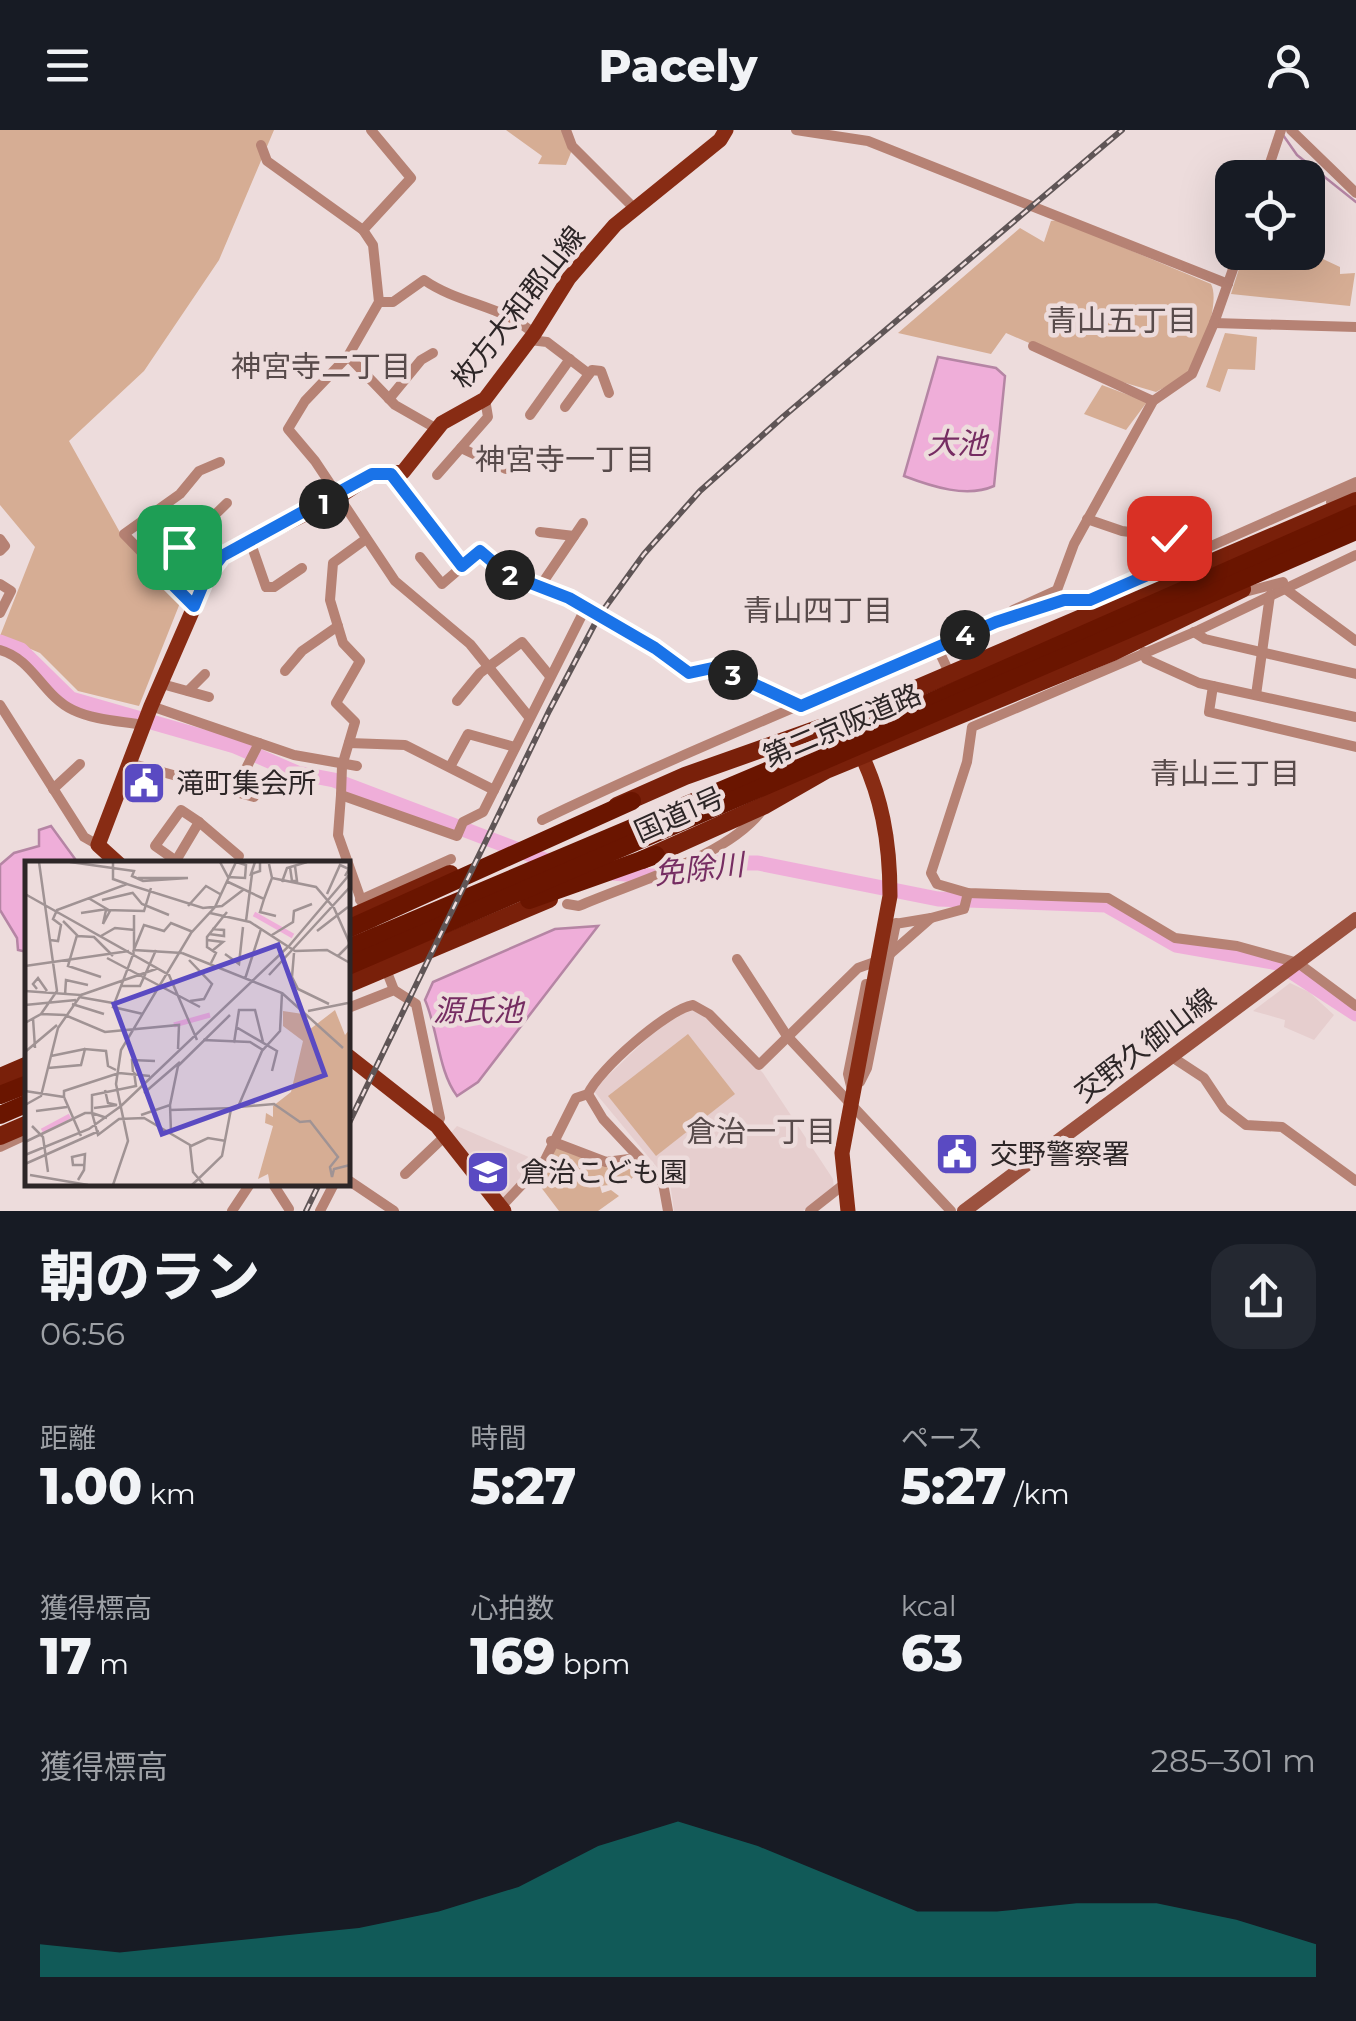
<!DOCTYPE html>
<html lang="ja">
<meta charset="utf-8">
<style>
:root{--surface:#171b24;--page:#242831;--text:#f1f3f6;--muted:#9ea1a6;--accent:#0f766e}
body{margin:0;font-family:Montserrat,"Noto Sans JP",sans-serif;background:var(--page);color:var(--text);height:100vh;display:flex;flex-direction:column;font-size:38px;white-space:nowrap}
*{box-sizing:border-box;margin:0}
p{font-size:32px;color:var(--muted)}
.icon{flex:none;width:55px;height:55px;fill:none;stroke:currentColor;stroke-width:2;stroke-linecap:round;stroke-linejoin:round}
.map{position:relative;height:1081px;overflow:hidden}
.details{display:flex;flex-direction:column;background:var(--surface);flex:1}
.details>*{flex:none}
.fabs{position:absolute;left:1215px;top:30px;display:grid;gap:20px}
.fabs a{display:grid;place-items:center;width:110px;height:110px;border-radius:20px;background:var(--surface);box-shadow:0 10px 40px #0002;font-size:50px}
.pin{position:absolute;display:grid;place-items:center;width:85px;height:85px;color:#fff;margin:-42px;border-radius:20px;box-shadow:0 5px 15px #0006}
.km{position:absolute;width:50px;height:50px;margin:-25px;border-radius:50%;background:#222;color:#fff;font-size:28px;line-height:50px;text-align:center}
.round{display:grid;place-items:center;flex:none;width:105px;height:105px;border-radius:30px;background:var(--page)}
.head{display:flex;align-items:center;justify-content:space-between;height:170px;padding:0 40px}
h1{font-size:55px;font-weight:800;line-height:75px}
.metrics{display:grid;grid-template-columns:repeat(3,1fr);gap:15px;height:170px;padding:10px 40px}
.metrics div{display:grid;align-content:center}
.metrics b{font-size:50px;font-weight:800}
.metrics small{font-size:28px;font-weight:400}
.metrics p{font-size:28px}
.chart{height:280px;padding:20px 40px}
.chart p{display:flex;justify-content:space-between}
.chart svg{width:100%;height:180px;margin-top:10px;fill:var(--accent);opacity:.7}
header{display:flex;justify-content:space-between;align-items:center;height:130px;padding:0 40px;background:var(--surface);font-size:45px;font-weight:800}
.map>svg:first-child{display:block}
.built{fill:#e6cece}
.green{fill:#d6ad94}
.water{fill:#efaed9;stroke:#b585a4;stroke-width:2.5}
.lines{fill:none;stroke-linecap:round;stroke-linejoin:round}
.stream{stroke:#b585a4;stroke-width:2.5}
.river{stroke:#efaed9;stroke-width:15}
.minor{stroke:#b68274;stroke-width:10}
.secondary{stroke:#9c523f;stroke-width:14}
.primary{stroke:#882c14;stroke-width:15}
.trunk{stroke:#79200a;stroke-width:18}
.motorway{stroke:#6a1500;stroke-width:18}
.rail-casing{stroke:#5f5556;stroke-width:6}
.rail{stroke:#eddcdc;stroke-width:2.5;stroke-dasharray:8;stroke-linecap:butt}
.route-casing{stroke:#fff;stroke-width:20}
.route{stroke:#1a73e8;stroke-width:12}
.labels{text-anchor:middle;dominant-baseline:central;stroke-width:9;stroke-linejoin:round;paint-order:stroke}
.street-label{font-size:28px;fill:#2d2627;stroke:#eddcdc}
.poi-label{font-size:28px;fill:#2d2627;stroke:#eddcdc;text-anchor:start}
.neighbourhood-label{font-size:30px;fill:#584b4b;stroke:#eddcdc}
.water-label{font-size:30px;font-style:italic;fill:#762d62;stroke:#eddcdc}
.inset-river{fill:none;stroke:#efaed9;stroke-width:5}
.inset-road{fill:none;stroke:#a09394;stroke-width:2.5}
.view{fill:#5a4ac2;fill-opacity:0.15;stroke:#5a4ac2;stroke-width:5}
.inset-edge{fill:none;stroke:#2d2627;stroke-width:5}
</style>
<header><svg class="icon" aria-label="menu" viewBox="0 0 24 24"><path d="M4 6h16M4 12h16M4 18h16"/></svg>Pacely<svg class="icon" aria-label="person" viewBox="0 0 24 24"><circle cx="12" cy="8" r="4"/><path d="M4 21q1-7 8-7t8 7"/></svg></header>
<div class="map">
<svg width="1356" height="1081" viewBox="0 0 1356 1081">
<rect width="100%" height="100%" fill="#eddcdc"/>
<!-- built -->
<g class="built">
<polygon points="1290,853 1309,862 1334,885 1314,910 1284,897 1285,890 1253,881"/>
<polygon points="687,878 707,886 763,943 833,1049 834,1059 803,1081 674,1081 670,1053 593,960 659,897"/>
<polygon points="457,996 540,1032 500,1070 449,1005"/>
</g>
<!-- green -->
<g class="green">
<polygon points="0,0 274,0 219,130 144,241 69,311 122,406 180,473 139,576 78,561 40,523 0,506 35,417 0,375"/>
<polygon points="506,0 562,0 572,20 566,35 538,34 542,26"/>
<path d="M1058,90L1211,154C1221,172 1200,232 1185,245C1177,252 1165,257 1156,262L1112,249L1006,203L991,224L898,203L1020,98L1044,112L1051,91Z"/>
<polygon points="1308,122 1340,137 1340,144 1355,143 1350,176 1231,164 1244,123"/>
<polygon points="1225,203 1257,207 1255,240 1228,239 1220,262 1206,257"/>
<polygon points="1102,255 1147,272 1126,300 1084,284"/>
<polygon points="688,904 735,964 656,1026 608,966"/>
<polygon points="553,1015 623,1034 636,1044 627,1053 600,1056 602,1063 611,1060 619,1066 598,1081 559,1081 534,1048"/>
</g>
<!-- water -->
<g class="water">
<path d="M938,227L996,238L1005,246L994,356C967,368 933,357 904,346Z"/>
<polygon points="51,696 78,733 28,734 27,822 18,820 17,808 0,780 0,735 14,723 39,716 39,700"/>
<path d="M598,796L478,952L457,966C438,941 438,899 425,870L433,852L555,799Z"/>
</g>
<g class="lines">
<!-- stream -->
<polyline class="stream" points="1283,5 1297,25 1356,72"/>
<!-- river -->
<g class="river">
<polyline points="0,512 21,520 71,569 235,616 297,643 334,650 555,734"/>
<polyline points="612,743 677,748 711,733 758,733 938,769 1106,775 1176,815 1278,833 1356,884"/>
</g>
<!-- minor -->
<g class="minor">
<polyline points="566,0 572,16 634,78"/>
<polyline points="796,0 868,11 1228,154"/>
<polyline points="1291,0 1356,63"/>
<polyline points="261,15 267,31 363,100 373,115 379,172 348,226 305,271 288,299 315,331 395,451 470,514 529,587"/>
<polyline points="1265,48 1281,0"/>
<polyline points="363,100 411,48 371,0"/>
<polyline points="1239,122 1214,193 1356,197"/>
<path d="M379,172H393L424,150C460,175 503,175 534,204"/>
<polyline points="530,210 547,212 589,244"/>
<polyline points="1033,216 1153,271"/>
<polyline points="348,226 395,275 437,299"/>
<polyline points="389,269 421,230 433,223"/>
<polyline points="565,277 592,240 601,241 609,263"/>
<polyline points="530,285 570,229"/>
<polyline points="461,318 506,339"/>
<polyline points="391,345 463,436 480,421 507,444 569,468 655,518 689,543 699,544 717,537 801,576"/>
<polyline points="437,345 488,287 485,269"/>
<polyline points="1331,372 1356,361"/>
<polyline points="1087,389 1122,401 1169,407 1183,432"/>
<polyline points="540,402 574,406"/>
<polyline points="0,409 5,416 0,421"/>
<polyline points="366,409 333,433 330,470 343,513 360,531 336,573 355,592 342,636 341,665 457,706 463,692 483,682 585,479"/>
<polyline points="250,411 266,457 274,457 302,438"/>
<polyline points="1356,425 1199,500 972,597 967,632 931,743 937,754 968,763 1108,768 1175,808 1237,816 1298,833 1356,876"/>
<polyline points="420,427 442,454 463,436"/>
<polyline points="158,440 227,373"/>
<polyline points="0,454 11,461 0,483"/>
<polyline points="539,458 583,393"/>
<polyline points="1284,458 1356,511"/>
<polyline points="1237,464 1283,452"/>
<polyline points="194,476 124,404 180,364 199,341 220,332"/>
<polyline points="1013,480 1057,460 1074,414 1153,271 1192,244 1214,193"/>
<polyline points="1194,502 1205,509 1356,544"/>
<polyline points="937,517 946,536"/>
<path d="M0,520C33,529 43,566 73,580C94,590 120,591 143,595"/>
<polyline points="1144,522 1146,529 1199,553 1356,587"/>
<polyline points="285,541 302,521 338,496"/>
<polyline points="162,554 209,567"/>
<polyline points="1213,556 1209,582 1356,617"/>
<polyline points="188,561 205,544"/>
<polyline points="1256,565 1270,465"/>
<polyline points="457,571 480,543 522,512 549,545"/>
<polyline points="0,575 84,707 98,715"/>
<polyline points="151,576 294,625 357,636"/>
<polyline points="349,613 405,615 494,660"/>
<polyline points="129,633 254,667"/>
<polyline points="451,635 468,604 515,617"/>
<polyline points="53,659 80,634"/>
<polyline points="235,660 259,613"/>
<polyline points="341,665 338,705 376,812"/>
<path d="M542,690C654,636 768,589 882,540C935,518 1035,465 1089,470L1356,352"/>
<polyline points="175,730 155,716 181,680 199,692"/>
<polyline points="174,734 199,692 239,726"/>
<polyline points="360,770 451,729"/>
<path d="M567,774L579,776C634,752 728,727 763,679"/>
<polyline points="883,796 931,788"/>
<polyline points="890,824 931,788 964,779 968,763"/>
<polyline points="737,829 787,906 951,1081"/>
<polyline points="385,837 394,860"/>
<polyline points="348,878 394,860 416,874 440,988 437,996"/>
<polyline points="1172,927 1204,948 1224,978 1246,995 1282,997 1356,1051"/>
<polyline points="860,952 867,938 896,793"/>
<polyline points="852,960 848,944 866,854"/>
<polyline points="551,1011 606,1032 629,1029 642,1041"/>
<polyline points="0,1017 28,1004"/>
<polyline points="405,1044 445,1006"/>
<polyline points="348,1050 394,1081"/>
<polyline points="273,1054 289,1079"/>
<polyline points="501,1077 545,1030 576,968 588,964"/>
<polyline points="232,1081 250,1054"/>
<polyline points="320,1081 334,1054"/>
<path d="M668,1081L663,1053L603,989L588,964C598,940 668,879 693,875L709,884L759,935L858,838L872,833"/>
<polyline points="810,1081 843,1055"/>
</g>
<!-- secondary -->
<polyline class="secondary" points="964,1081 1356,789"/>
<!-- primary -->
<g class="primary">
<polyline points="119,734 98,715 151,576 211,438 233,420 337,368 372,345 403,342 442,293 485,269 534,204 569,148 615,95 720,10 726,0"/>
<polyline points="348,926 437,996 504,1081"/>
<path d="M848,1081L842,1023L890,766C890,712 882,664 857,616"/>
</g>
<!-- trunk -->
<g class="trunk">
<polyline points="617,676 685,646 843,590 1356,371"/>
<polyline points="642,730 765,675 826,640 1113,522 1242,459"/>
<polyline points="348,789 450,744"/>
<polyline points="348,854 549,769"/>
<polyline points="0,947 28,935"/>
<polyline points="0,1006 28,994"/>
</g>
<!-- motorway -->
<g class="motorway">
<polyline points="529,770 656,725"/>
<polyline points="348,799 632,671"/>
<polyline points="348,818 923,575 1356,384"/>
<polyline points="348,836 1356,401"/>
<polyline points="0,965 28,954"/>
<polyline points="0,985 28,973"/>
</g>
<!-- rail casing -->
<g class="rail-casing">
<g id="rail">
<polyline points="348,995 549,581 599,486 644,424 700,361 784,286 1122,0"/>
<polyline points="306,1081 319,1054"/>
</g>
</g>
<!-- rail -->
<use href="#rail" class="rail"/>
</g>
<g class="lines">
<!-- route casing -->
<g class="route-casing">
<polyline id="route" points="179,417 158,440 194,476 206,447 222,426 372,344 391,344 462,436 480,421 507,444 569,468 655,518 689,543 717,537 801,576 996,492 1064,470 1090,470 1182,430 1169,408"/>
</g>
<!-- route -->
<use href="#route" class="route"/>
</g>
<!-- icons -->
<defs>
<g id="civic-square" transform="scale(2.25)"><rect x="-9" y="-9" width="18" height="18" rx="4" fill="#5a4ac2" stroke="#eddcdc"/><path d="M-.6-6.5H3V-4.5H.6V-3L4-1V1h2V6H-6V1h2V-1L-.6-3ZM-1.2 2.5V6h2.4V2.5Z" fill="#fff"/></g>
<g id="school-square" transform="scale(2.25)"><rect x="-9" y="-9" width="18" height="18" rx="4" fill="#5a4ac2" stroke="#eddcdc"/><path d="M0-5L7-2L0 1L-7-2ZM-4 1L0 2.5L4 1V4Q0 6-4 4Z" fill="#fff"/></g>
</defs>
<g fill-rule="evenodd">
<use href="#civic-square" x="144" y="653"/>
<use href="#civic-square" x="957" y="1024"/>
<use href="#school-square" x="488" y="1042"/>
</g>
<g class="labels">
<!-- street labels -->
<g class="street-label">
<text transform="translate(518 177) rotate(-52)">枚方大和郡山線</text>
<text transform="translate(842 595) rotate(-23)">第二京阪道路</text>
<text transform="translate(679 684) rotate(-24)">国道1号</text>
<text transform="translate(1145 915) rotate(-37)">交野久御山線</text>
</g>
<!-- poi labels -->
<g class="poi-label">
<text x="176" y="653">滝町集会所</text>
<text x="990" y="1024">交野警察署</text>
<text x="520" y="1042">倉治こども園</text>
</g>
<!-- neighbourhood labels -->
<g class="neighbourhood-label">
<text x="1122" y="190">青山五丁目</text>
<text x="321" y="236">神宮寺二丁目</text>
<text x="565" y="329">神宮寺一丁目</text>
<text x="818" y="480">青山四丁目</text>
<text x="1225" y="643">青山三丁目</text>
<text x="761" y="1001">倉治一丁目</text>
</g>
<!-- water labels -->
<g class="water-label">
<text x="957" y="313">大池</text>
<text transform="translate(699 739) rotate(-6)">免除川</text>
<text x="478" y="880">源氏池</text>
</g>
</g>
<!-- overview -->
<g transform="translate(25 731)">
<rect width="325" height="325" fill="#eddcdc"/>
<path d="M310,149L320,174L325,168V324H245L243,313L233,318L248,265L240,262L241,252L248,256V245L266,231L278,180L258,165V150L278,153L284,169Z" fill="#d6ad94"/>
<path class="inset-river" d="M229,53L268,75M149,164L185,154M17,270L45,255"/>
<path class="inset-road" d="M45,1L109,10L107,15L118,20L163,17H113M88,1V18L102,23M195,1L203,16L220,17L221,4L211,1M230,1L226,13L235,10V1M265,6L267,20H272L270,5M247,17L291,26L309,47L325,83L313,95M201,20L239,38L247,17L244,3M257,21L262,7L282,1M107,31L117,43L144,54M0,33L144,114L172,179M302,33L315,4L324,8L320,15M239,38L235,51L251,55M77,39L107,32M163,45L181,25L195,33M85,50L78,63L81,49L119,50L126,27M56,52L82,48L65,38M185,52L225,61L270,90L302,89L325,102M109,54V89L157,92M38,60L52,74L43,105L76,116M221,60L227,13M292,70L323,46M184,73L199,75V69L187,68M247,74L268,61L269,50L287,43M52,75L69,76L88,95M76,75L90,67L110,69M25,79L33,80L36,64L28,58L32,49L102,23L178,47L197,45L218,29M182,79L198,81L187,90M108,91L119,64L139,70L146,62L168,71M109,91L88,146L118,153M157,92L257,132L255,170L237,190L213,246M269,92L267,116L273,128L304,143M200,93L214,103L218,66M82,97L175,146M164,99L187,123L179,138L165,140M186,102L191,92L182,86V76L202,51M0,105L104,90M244,114L325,26M220,118L236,68M95,125H115L131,89M12,128L8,123L13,117L22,130M0,130L56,134L33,167L16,235L0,244M257,132L318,187M40,134L41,119L63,124M56,134L131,108M54,136L88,142M47,143L79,153M0,144L51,139M283,150L323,142M16,153L40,154L80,171L154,164L153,188M8,157L10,187M0,162L16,153L32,130L14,1M211,166L252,190L247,210M178,179L225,181L238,189M209,182L214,149H230L238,181M0,191L32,164M26,195L60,188M23,207L56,204L60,188L81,190L83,205L91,209M108,211L107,199L130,200M0,230L39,236V230L94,212L125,215M119,232L155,201M39,236L56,275M145,244L153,205L205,154M213,246L249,243L275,261L285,260L313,296L305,306L307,316L309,308L325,304M69,247L92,244L83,242L80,229M145,249L210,247M11,250L42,246M116,254L145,244L146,271M82,257L67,252V234L111,225L109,211M7,265L18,276L23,311M0,281L60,252H67L73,274L94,258L119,257L165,284L168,311L179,324M166,285L183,277L201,280M0,294L64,268L96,245L264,85L325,13M0,303L74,270M5,314L63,324M53,319L59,309L60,293L47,296L48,304H59M88,324L103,280L91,223L96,189L166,72L190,46L211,1M167,324L197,295L206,248"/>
<path class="view" d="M253,84L300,214L137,273L89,143Z"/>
<rect width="325" height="325" class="inset-edge"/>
</g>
</svg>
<div class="fabs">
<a><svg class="icon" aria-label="locate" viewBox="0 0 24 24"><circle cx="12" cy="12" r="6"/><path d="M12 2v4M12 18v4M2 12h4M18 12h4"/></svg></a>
</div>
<div class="pin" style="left:179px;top:417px;background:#1e9e55"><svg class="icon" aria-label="arrive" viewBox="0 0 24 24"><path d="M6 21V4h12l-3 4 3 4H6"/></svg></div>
<div class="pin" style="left:1169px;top:408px;background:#d93025"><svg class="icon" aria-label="check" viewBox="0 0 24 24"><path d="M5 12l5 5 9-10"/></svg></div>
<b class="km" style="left:324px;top:374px">1</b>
<b class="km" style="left:510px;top:445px">2</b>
<b class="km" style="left:733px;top:545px">3</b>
<b class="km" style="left:965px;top:505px">4</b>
</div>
<section class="details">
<div class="head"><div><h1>朝のラン</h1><p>06:56</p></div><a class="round"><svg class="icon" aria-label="share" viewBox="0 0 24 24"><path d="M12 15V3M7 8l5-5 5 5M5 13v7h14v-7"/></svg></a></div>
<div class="metrics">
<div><p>距離</p><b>1.00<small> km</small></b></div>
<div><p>時間</p><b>5:27</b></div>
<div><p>ペース</p><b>5:27<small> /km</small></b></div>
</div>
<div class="metrics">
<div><p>獲得標高</p><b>17<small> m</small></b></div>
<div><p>心拍数</p><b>169<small> bpm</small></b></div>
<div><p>kcal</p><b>63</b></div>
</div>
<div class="chart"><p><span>獲得標高</span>285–301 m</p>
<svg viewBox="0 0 160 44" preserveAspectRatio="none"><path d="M0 44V36L10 38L20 36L30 34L40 32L50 28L60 22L70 12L80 6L90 12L100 20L110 28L120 28L130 26L140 26L150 30L160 36V44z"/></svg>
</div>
</section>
